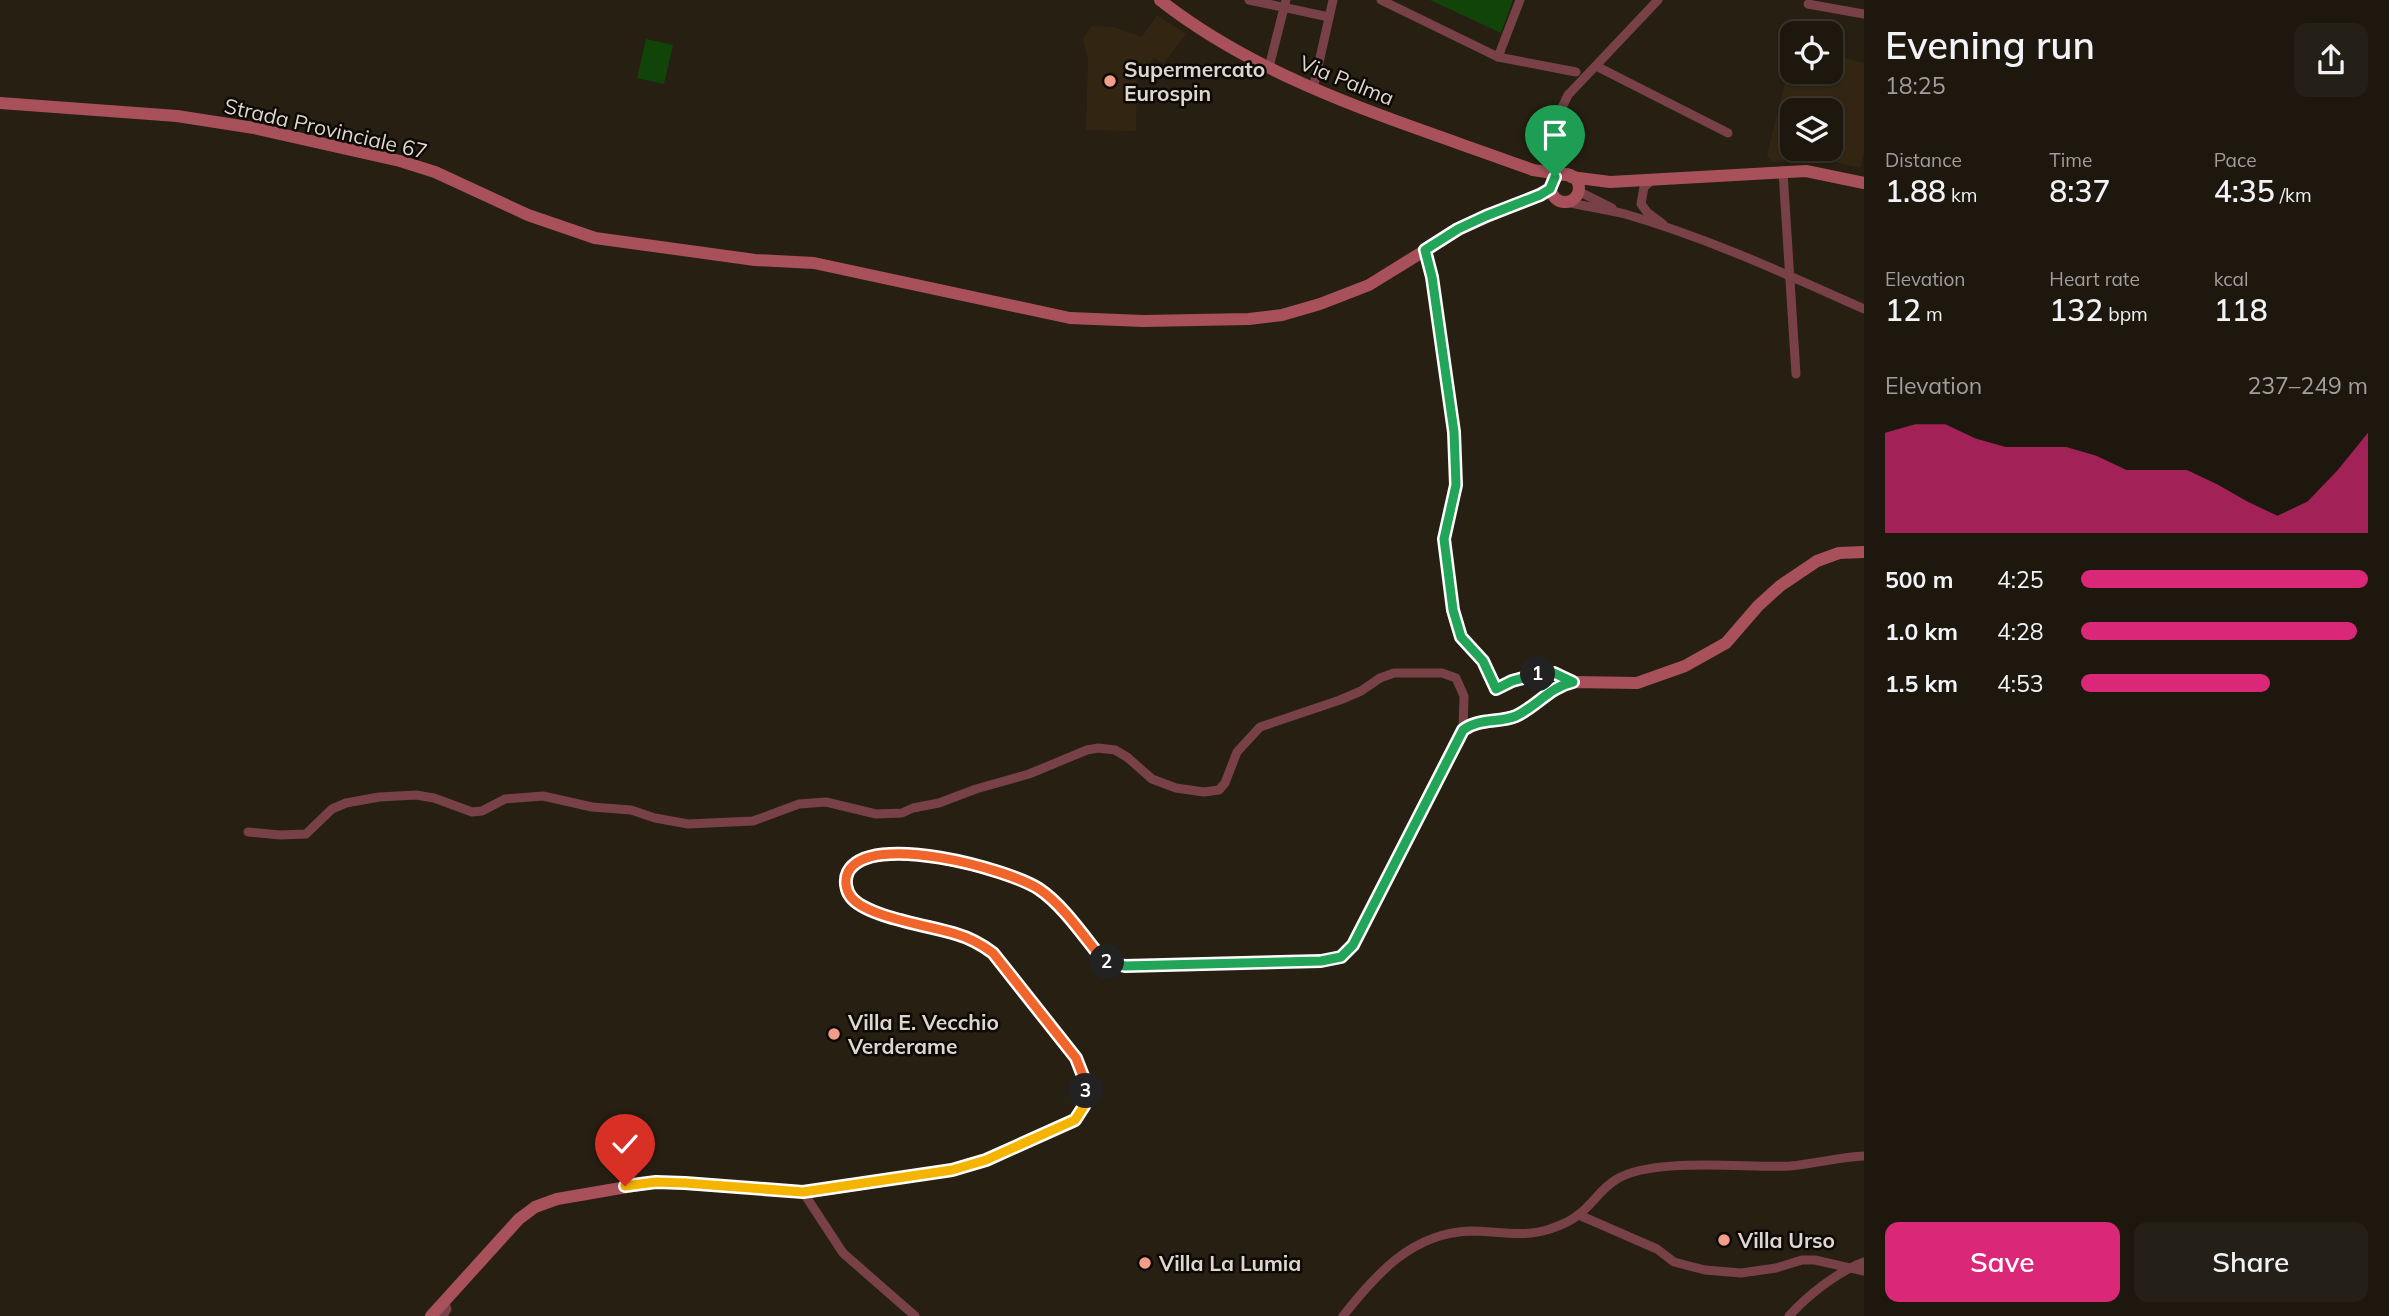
<!DOCTYPE html>
<meta charset="utf-8">
<style>
:root{--surface:#1d170e;--page:#252017;--text:#f1f3f6;--muted:#a09f9e;--line:#3b362e;--accent:#db2777}
body{margin:0;font-family:Mulish,sans-serif;background:var(--page);color:var(--text);height:100vh;display:flex;flex-direction:column;font-size:26px;white-space:nowrap}
*{box-sizing:border-box;margin:0}
p{font-size:23px;color:var(--muted)}
.icon{flex:none;width:38px;height:38px;fill:none;stroke:currentColor;stroke-width:2;stroke-linecap:round;stroke-linejoin:round}
.map{position:relative;flex:1;overflow:hidden}
.drawer{display:flex;flex-direction:column;background:var(--surface);width:525px}
.drawer>*{flex:none}
.fabs{position:absolute;left:1780px;top:21px;display:grid;gap:14px}
.fabs a{display:grid;place-items:center;width:63px;height:63px;border-radius:14px;background:var(--surface);box-shadow:0 2px 5px #0004,0 0 0 2px var(--line);font-size:35px}
.pin{position:absolute;display:grid;place-items:center;width:60px;height:60px;color:#fff;margin:-72px -30px;border-radius:50% 50% 50% 0;rotate:-45deg;box-shadow:0 0 7px #0007}
.pin .icon{rotate:45deg}
.km{position:absolute;width:35px;height:35px;margin:-18px;border-radius:50%;background:#222;color:#fff;font-size:19px;line-height:35px;text-align:center}
.round{display:grid;place-items:center;flex:none;width:74px;height:74px;border-radius:14px;background:var(--page)}
.overview{display:flex;align-items:center;justify-content:space-between;height:119px;padding:0 21px}
h1{font-size:38px;font-weight:600;line-height:52px}
.stats{display:grid;grid-template-columns:repeat(3,1fr);gap:10px;height:119px;padding:7px 21px}
.stats div{display:grid;align-content:center}
.stats b{font-size:30px;font-weight:600}
.stats small{font-size:19px;font-weight:400}
.stats p{font-size:19px}
.chart{height:196px;padding:14px 21px}
.chart p{display:flex;justify-content:space-between}
.chart svg{width:100%;height:126px;margin-top:7px;fill:var(--accent);opacity:.7}
.primary-button{display:flex;gap:14px;margin-top:auto;padding:14px 21px}
.primary-button a{flex:1;height:80px;border-radius:14px;background:var(--accent);color:#fff;font-size:28px;font-weight:600;line-height:80px;text-align:center}
.primary-button a+a{background:var(--page);color:var(--text)}
ul{padding:0 21px;list-style:none;font-size:23px}
li{display:grid;grid-template-columns:112px 84px 1fr;align-items:center;height:52px}
li i{height:18px;border-radius:9px;background:var(--accent)}
main{display:flex;flex:1;min-height:0}
.map>svg:first-child{display:block}
.built{fill:#322613;fill-rule:evenodd}
.green{fill:#114409}
.lines{fill:none;stroke-linecap:round;stroke-linejoin:round}
.street{stroke:#784147;stroke-width:9}
.secondary{stroke:#a8515b;stroke-width:12}
.split-1-casing{stroke:#fff;stroke-width:14}
.split-2-casing{stroke:#fff;stroke-width:14}
.split-3-casing{stroke:#fff;stroke-width:14}
.split-4-casing{stroke:#fff;stroke-width:14}
.split-1{stroke:#22a559;stroke-width:9}
.split-2{stroke:#22a559;stroke-width:9}
.split-3{stroke:#f0652b;stroke-width:9}
.split-4{stroke:#f5b400;stroke-width:9}
.poi-dot{fill:#f49e8a;stroke:#0d0a05;stroke-width:2.5}
.labels{text-anchor:middle;dominant-baseline:central;stroke-width:5;stroke-linejoin:round;paint-order:stroke}
.poi-label{font-size:21px;font-weight:bold;fill:#dcd6ce;stroke:#0d0a05;text-anchor:start}
.street-label{font-size:21px;fill:#dcd6ce;stroke:#0d0a05}
</style>
<main>
<div class="map">
<svg width="1864" height="1316" viewBox="0 0 1864 1316">
<rect width="100%" height="100%" fill="#271f12"/>
<!-- built -->
<g class="built">
<polygon points="1157,15 1186,34 1164,63 1154,58 1137,78 1136,131 1086,130 1088,59 1083,38 1092,26 1113,27 1142,37"/>
<path d="M1792,55V72H1830L1831,55L1864,63V153L1860,168L1827,160L1772,162L1767,155ZM1792,110H1830V149H1792Z"/>
</g>
<!-- green -->
<g class="green">
<polygon points="1430,0 1513,0 1501,33"/>
<polygon points="646,39 673,45 664,84 637,78"/>
</g>
<g class="lines">
<!-- street -->
<g class="street">
<polyline points="1249,0 1329,17"/>
<polyline points="1381,0 1498,57 1576,72"/>
<polyline points="1808,4 1864,14"/>
<polyline points="1498,57 1520,0"/>
<polyline points="1596,66 1728,133"/>
<polyline points="1269,67 1286,0"/>
<polyline points="1313,89 1333,0"/>
<polyline points="1783,172 1796,374"/>
<polyline points="1651,181 1644,187 1641,204 1647,212 1663,224"/>
<polyline points="1550,184 1557,118 1568,95 1658,0"/>
<polyline points="1580,192 1612,208"/>
<path d="M1562,201C1583,206 1605,209 1625,214C1708,238 1786,274 1864,309"/>
<path d="M1425,250L1432,277L1454,432L1456,485L1444,539L1453,610L1461,637L1483,661L1496,689C1523,675 1543,669 1572,681"/>
<polyline points="248,832 280,835 306,834 332,809 346,803 379,797 416,795 434,798 472,812 482,811 505,799 543,796 592,807 631,810 655,818 688,824 753,821 799,804 826,802 876,814 902,813 913,808 939,803 976,789 1029,774 1087,750 1098,748 1115,750 1127,757 1152,779 1176,788 1204,792 1219,790 1225,783 1237,752 1260,727 1340,700 1361,691 1380,678 1394,673 1442,673 1456,678 1464,696 1463,730"/>
<polyline points="803,1192 843,1253 915,1316"/>
<polyline points="1579,1215 1657,1249 1674,1262 1705,1270 1741,1273 1776,1268 1802,1260 1815,1260 1864,1271"/>
<polyline points="443,1316 447,1309 444,1302"/>
<path d="M1343,1316C1376,1274 1412,1233 1470,1231C1497,1231 1523,1238 1550,1229C1559,1226 1570,1222 1578,1215C1592,1205 1601,1188 1617,1179C1654,1157 1744,1168 1790,1166C1815,1164 1839,1157 1864,1156"/>
<path d="M1789,1316C1808,1295 1837,1272 1864,1262"/>
</g>
<!-- secondary -->
<g class="secondary">
<path d="M1160,0C1268,85 1406,123 1533,170L1566,175"/>
<polyline points="0,103 177,116 254,128 400,161 435,172 528,215 595,238 755,260 814,263 1070,318 1143,321 1249,319 1282,315 1320,304 1369,285 1458,230 1550,189"/>
<circle cx="1565" cy="188" r="14"/>
<polyline points="1571,177 1610,182 1806,171 1864,183"/>
<path d="M431,1316L519,1219L535,1207L557,1199L656,1182L810,1192L952,1170L986,1160L1075,1120L1084,1106L1086,1097L1085,1081L1076,1058L993,953C967,934 935,928 904,920C887,916 868,912 855,901C849,896 844,885 846,877C857,827 1011,871 1039,889C1063,904 1085,938 1103,960L1125,966L1321,961L1341,957L1353,945L1463,730L1468,726L1517,716L1562,684L1573,682L1637,683L1685,666L1726,643L1758,606L1780,586L1817,561L1839,553L1864,552"/>
</g>
</g>
<g class="lines">
<!-- split-1 casing -->
<g class="split-1-casing">
<polyline id="split-1" points="1538,674 1512,681 1496,689 1483,661 1461,637 1453,610 1444,539 1456,485 1454,432 1432,277 1425,250 1458,229 1486,216 1540,195 1550,189 1555,177"/>
</g>
<!-- split-2 casing -->
<g class="split-2-casing">
<path id="split-2" d="M1107,962L1125,966L1321,961L1341,957L1353,945L1463,730C1478,718 1499,723 1516,716C1537,706 1550,687 1573,682L1554,673L1538,674"/>
</g>
<!-- split-3 casing -->
<g class="split-3-casing">
<path id="split-3" d="M1086,1091L1085,1081L1076,1058L993,953C981,944 970,938 956,934C931,926 866,917 851,897C846,891 844,880 848,872C870,831 1008,869 1039,889C1063,905 1085,938 1103,960L1107,962"/>
</g>
<!-- split-4 casing -->
<g class="split-4-casing">
<polyline id="split-4" points="625,1186 656,1182 685,1183 803,1192 952,1170 986,1160 1075,1120 1084,1106 1086,1091"/>
</g>
<!-- split-1 -->
<use href="#split-1" class="split-1"/>
<!-- split-2 -->
<use href="#split-2" class="split-2"/>
<!-- split-3 -->
<use href="#split-3" class="split-3"/>
<!-- split-4 -->
<use href="#split-4" class="split-4"/>
</g>
<!-- markers -->
<g class="poi-dot">
<circle cx="1110" cy="81" r="7"/>
<circle cx="834" cy="1034" r="7"/>
<circle cx="1724" cy="1240" r="7"/>
<circle cx="1145" cy="1263" r="7"/>
</g>
<g class="labels">
<!-- poi labels -->
<g class="poi-label">
<text x="1124" y="69">Supermercato<tspan x="1124" dy="24">Eurospin</tspan></text>
<text x="848" y="1022">Villa E. Vecchio<tspan x="848" dy="24">Verderame</tspan></text>
<text x="1738" y="1240">Villa Urso</text>
<text x="1159" y="1263">Villa La Lumia</text>
</g>
<!-- street labels -->
<g class="street-label">
<text transform="translate(1347 80) rotate(22)">Via Palma</text>
<text transform="translate(326 128) rotate(13)">Strada Provinciale 67</text>
</g>
</g>
</svg>
<div class="fabs">
<a><svg class="icon" aria-label="locate" viewBox="0 0 24 24"><circle cx="12" cy="12" r="6"/><path d="M12 2v4M12 18v4M2 12h4M18 12h4"/></svg></a>
<a><svg class="icon" aria-label="layers" viewBox="0 0 24 24"><path d="M12 4l9 5-9 5-9-5zM3 14l9 5 9-5"/></svg></a>
</div>
<div class="pin" style="left:1555px;top:177px;background:#1e9e55"><svg class="icon" aria-label="arrive" viewBox="0 0 24 24"><path d="M6 21V4h12l-3 4 3 4H6"/></svg></div>
<div class="pin" style="left:625px;top:1186px;background:#d93025"><svg class="icon" aria-label="check" viewBox="0 0 24 24"><path d="M5 12l5 5 9-10"/></svg></div>
<b class="km" style="left:1538px;top:674px">1</b>
<b class="km" style="left:1107px;top:962px">2</b>
<b class="km" style="left:1086px;top:1091px">3</b>
</div>
<section class="drawer">
<div class="overview"><div><h1>Evening run</h1><p>18:25</p></div><a class="round"><svg class="icon" aria-label="share" viewBox="0 0 24 24"><path d="M12 15V3M7 8l5-5 5 5M5 13v7h14v-7"/></svg></a></div>
<div class="stats">
<div><p>Distance</p><b>1.88<small> km</small></b></div>
<div><p>Time</p><b>8:37</b></div>
<div><p>Pace</p><b>4:35<small> /km</small></b></div>
</div>
<div class="stats">
<div><p>Elevation</p><b>12<small> m</small></b></div>
<div><p>Heart rate</p><b>132<small> bpm</small></b></div>
<div><p>kcal</p><b>118</b></div>
</div>
<div class="chart"><p><span>Elevation</span>237–249 m</p>
<svg viewBox="0 0 160 44" preserveAspectRatio="none"><path d="M0 44V9L10 6L20 6L30 11L40 14L50 14L60 14L70 17L80 22L90 22L100 22L110 27L120 33L130 38L140 33L150 22L160 9V44z"/></svg>
</div>
<ul>
<li><b>500 m</b>4:25<i style="width:100%"></i></li>
<li><b>1.0 km</b>4:28<i style="width:96%"></i></li>
<li><b>1.5 km</b>4:53<i style="width:66%"></i></li>
</ul>
<div class="primary-button"><a>Save</a><a>Share</a></div>
</section>
</main>
